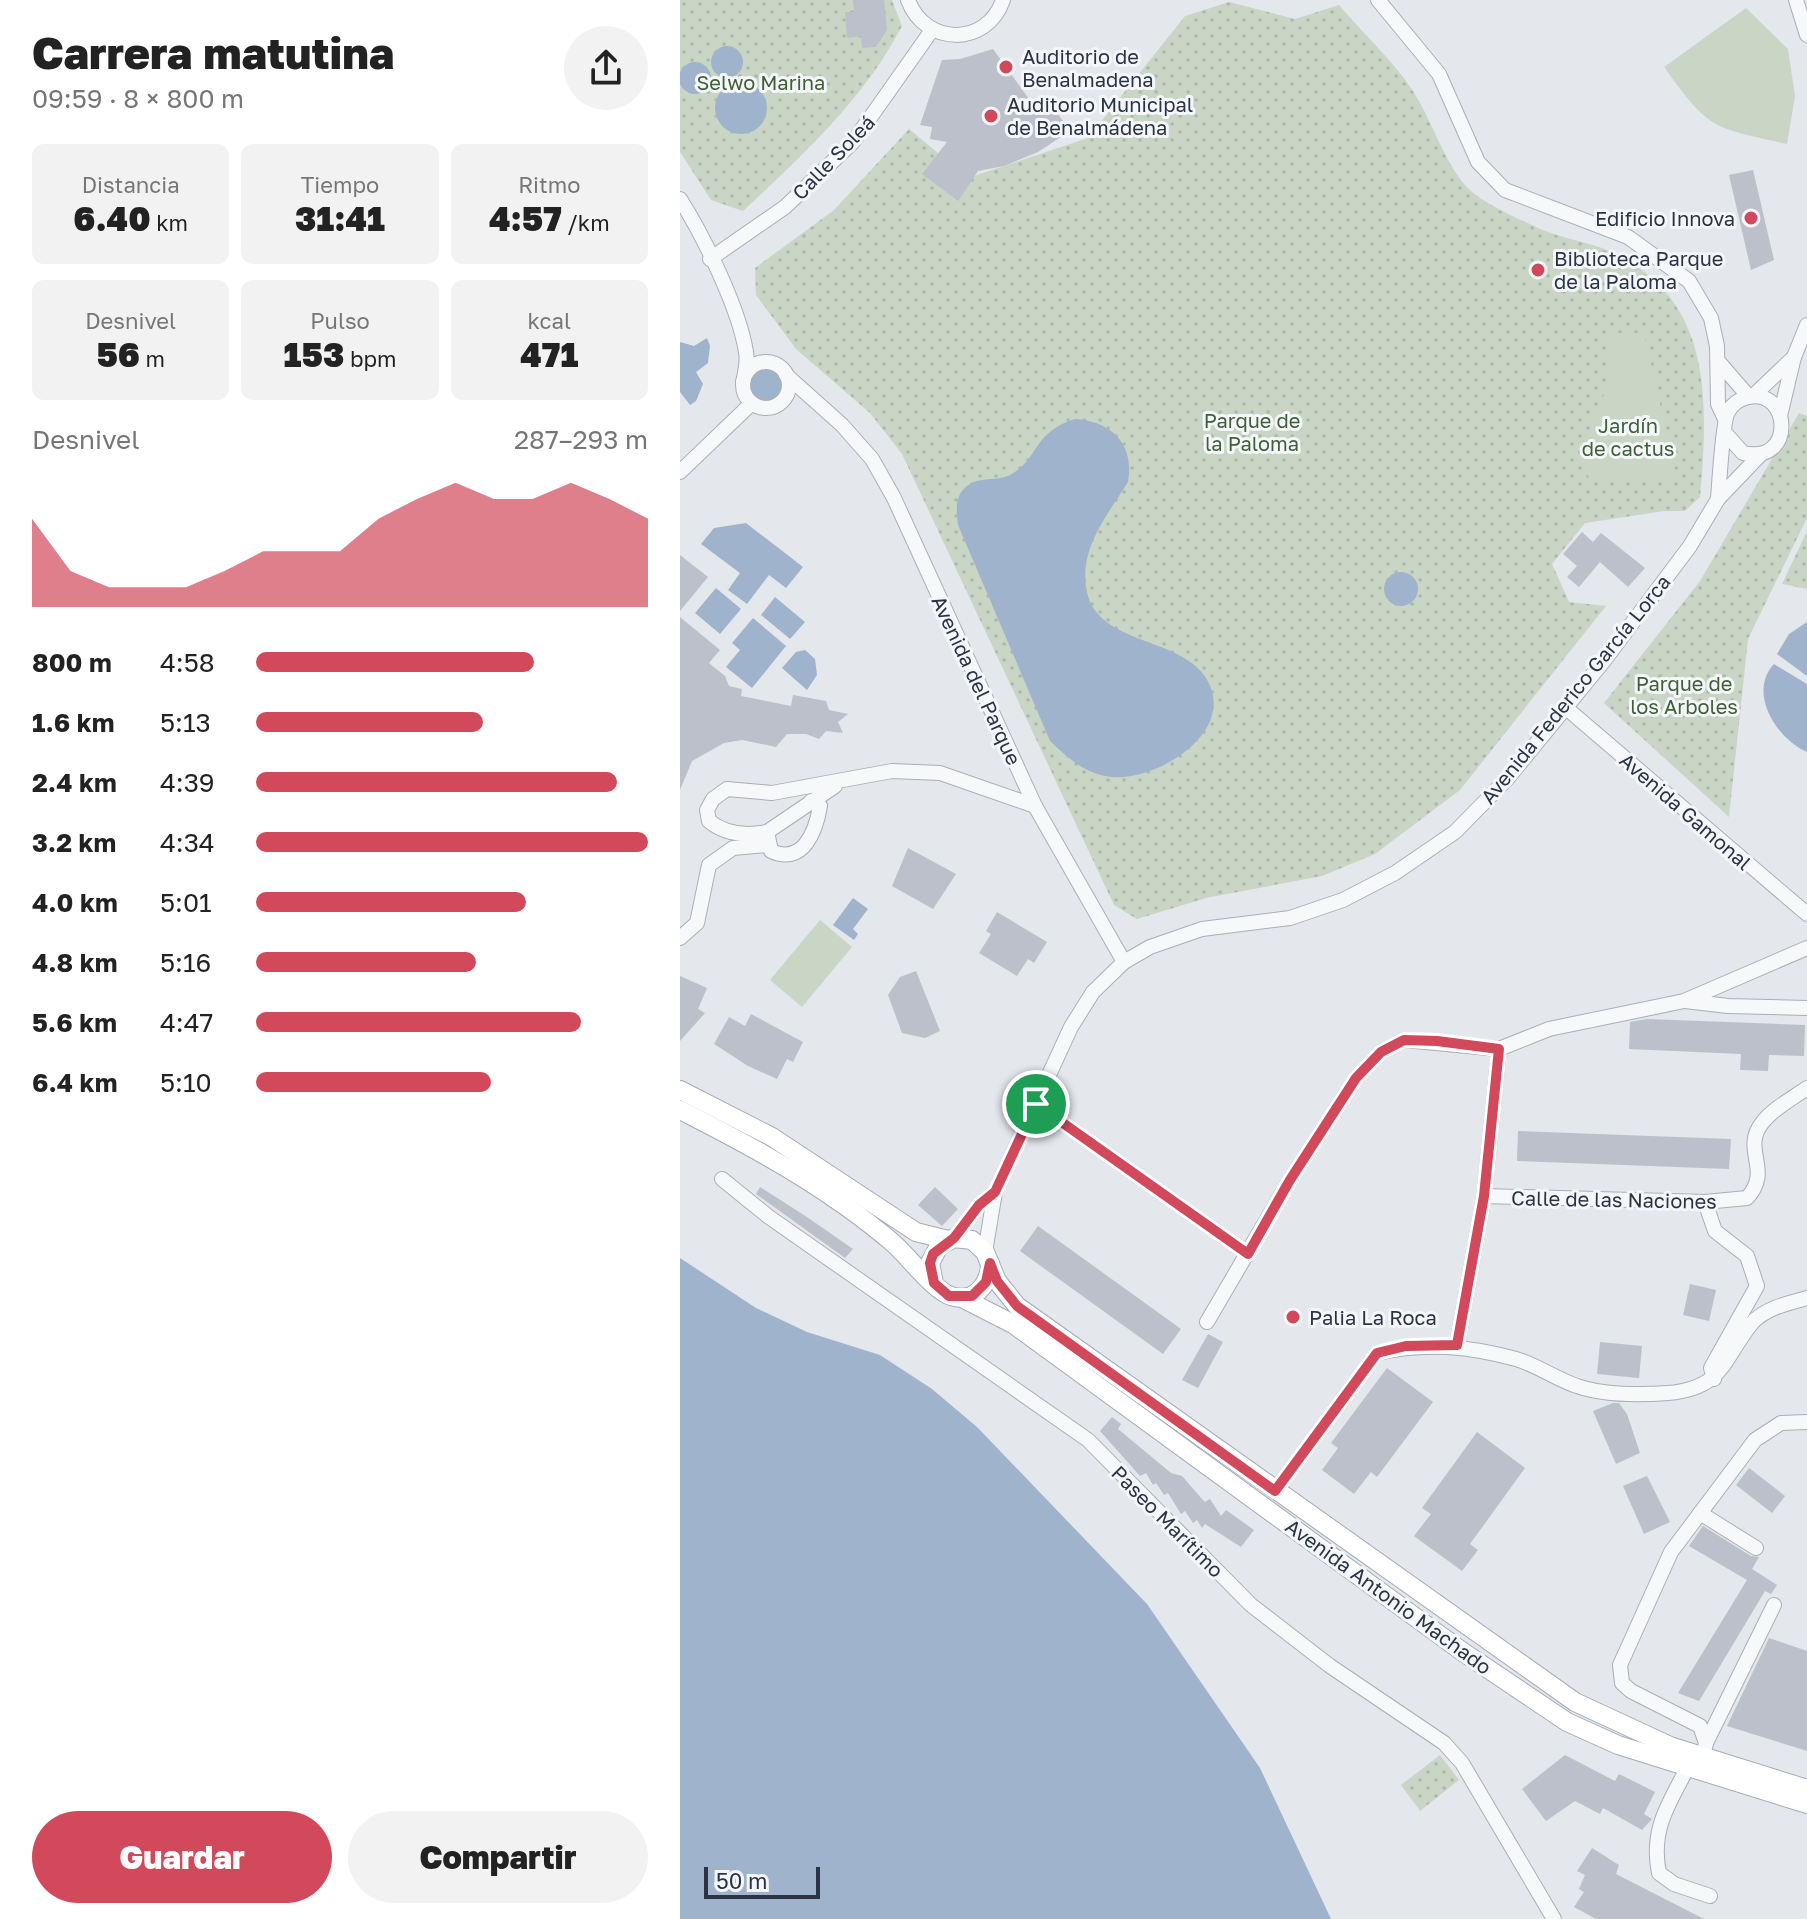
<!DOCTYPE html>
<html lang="es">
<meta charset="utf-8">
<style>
:root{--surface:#fff;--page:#f2f2f2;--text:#222;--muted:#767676;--accent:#d1495b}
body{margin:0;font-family:"Golos Text",sans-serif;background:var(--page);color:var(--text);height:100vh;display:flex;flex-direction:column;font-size:30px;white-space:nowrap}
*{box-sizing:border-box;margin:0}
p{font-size:26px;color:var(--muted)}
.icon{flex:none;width:44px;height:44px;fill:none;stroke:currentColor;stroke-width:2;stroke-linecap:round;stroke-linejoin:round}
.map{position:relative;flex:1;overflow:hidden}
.side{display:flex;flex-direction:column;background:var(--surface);width:680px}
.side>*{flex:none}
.scale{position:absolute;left:24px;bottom:20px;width:116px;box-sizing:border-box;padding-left:8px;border:4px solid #2b3445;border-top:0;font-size:22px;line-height:28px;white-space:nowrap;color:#2b3445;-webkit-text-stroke:6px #f4f6f9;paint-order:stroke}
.pin{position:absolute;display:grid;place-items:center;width:68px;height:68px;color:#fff;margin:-34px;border:4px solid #fff;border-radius:50%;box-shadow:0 2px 8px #0007}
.round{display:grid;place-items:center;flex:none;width:84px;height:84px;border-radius:42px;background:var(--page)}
.head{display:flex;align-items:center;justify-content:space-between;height:136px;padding:0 32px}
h1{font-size:44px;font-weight:800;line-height:60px}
.figures{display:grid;grid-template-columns:repeat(3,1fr);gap:12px;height:136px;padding:8px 32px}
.figures div{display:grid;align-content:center;border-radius:12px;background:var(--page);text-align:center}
.figures b{font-size:34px;font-weight:800}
.figures small{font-size:22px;font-weight:400}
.figures p{font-size:22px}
.chart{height:224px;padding:16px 32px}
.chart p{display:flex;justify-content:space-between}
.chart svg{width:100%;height:144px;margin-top:8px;fill:var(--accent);opacity:.7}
.button{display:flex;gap:16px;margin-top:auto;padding:16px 32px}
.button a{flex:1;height:92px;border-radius:48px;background:var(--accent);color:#fff;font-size:32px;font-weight:800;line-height:92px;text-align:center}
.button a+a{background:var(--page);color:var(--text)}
ul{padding:0 32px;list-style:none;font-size:26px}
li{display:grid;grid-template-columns:128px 96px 1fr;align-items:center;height:60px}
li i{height:20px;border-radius:10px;background:var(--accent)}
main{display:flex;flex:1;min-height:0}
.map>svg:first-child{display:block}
.grass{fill:url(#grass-dots)}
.garden{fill:#c9d6c5}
.water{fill:#9fb4cc}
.building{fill:#bbc0ca}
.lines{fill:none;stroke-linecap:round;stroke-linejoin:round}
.minor-casing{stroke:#a9aeb7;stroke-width:16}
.major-casing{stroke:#a3abb8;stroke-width:20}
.minor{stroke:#f7f8fa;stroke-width:14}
.major{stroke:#fff;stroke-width:18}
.route-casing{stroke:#fff;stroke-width:16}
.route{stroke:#d1495b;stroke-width:10}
.poi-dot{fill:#d1495b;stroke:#f4f6f9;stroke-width:3}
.labels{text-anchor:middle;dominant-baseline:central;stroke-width:6;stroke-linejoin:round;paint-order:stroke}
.poi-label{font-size:20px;fill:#2b3445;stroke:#f4f6f9;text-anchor:start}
.park-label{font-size:20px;fill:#3f6138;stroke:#f4f6f9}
.street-label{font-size:20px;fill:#2b3445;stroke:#f4f6f9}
</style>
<main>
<section class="side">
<div class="head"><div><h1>Carrera matutina</h1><p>09:59 · 8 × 800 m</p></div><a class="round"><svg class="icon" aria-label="share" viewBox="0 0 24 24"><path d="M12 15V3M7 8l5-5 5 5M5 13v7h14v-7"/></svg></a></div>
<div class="figures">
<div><p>Distancia</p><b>6.40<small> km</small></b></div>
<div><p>Tiempo</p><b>31:41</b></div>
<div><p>Ritmo</p><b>4:57<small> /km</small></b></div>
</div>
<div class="figures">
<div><p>Desnivel</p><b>56<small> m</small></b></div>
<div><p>Pulso</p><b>153<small> bpm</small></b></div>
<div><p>kcal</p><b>471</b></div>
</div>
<div class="chart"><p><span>Desnivel</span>287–293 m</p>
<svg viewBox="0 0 160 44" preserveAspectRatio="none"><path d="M0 44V17L10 33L20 38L30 38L40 38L50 33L60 27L70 27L80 27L90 17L100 11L110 6L120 11L130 11L140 6L150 11L160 17V44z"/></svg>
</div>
<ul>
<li><b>800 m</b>4:58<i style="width:71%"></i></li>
<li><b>1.6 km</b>5:13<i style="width:58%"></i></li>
<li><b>2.4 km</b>4:39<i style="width:92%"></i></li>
<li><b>3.2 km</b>4:34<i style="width:100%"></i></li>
<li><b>4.0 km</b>5:01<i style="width:69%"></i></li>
<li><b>4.8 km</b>5:16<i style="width:56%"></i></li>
<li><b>5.6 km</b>4:47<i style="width:83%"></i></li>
<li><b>6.4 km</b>5:10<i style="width:60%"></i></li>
</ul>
<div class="button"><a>Guardar</a><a>Compartir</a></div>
</section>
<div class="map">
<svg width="1127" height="1919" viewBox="0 0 1127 1919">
<defs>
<pattern id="grass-dots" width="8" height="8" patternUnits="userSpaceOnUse" patternTransform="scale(2)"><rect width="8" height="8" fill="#c9d6c5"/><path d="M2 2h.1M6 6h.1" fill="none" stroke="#adb8ab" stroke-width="1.8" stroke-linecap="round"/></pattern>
</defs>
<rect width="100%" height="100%" fill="#e4e7ec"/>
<!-- grass -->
<g class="grass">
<path d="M0,0H212L222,26C184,99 122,156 63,211L31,200L0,152Z"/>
<path d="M549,2L615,19L659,5C682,32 711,59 731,88C751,118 762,157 784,184C800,203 841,220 863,230C887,240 916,243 938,255C1034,304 1028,405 1020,497L1005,511H985L905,523L872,564L889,602L926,606L780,790L695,854L642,876L526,898L457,919L434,905L222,454L190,413L116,349L76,295L75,268L154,210L229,129L288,178L408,138L505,16Z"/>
<polygon points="1119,413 1127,416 1127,518 1068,639 1049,817 924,703 1020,581"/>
<polygon points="1127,531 1127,589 1102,584"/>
<polygon points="760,1755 779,1780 740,1811 721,1785"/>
</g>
<!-- garden -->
<g class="garden">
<path d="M1066,8L1108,49L1115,96L1107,144C1032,127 1030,131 984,67Z"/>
<polygon points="927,333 964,333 997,479 910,479 897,459 928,385"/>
<polygon points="140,920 172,947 122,1007 90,980"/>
</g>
<!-- water -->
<g class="water">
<circle cx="47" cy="62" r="16"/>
<circle cx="15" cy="78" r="16"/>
<circle cx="61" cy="108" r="26"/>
<polygon points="27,338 30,346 28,363 16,372 23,384 16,401 10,405 0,392 0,342 14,346"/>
<circle cx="86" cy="386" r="18"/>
<path d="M395,419C431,421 455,444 448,482C427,516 398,549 407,592C418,645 501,637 526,678C559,731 478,781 432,777C406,775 387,757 370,741L278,525C277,515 275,504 280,494C293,473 314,483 330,475C360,459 351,433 395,419Z"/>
<polygon points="66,523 123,567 106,588 89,575 67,604 48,590 60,573 21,544 34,528"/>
<circle cx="721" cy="589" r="17"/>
<polygon points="36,588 61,609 40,634 15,613"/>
<polygon points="95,597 125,622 110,639 81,615"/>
<polygon points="73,618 106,646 72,688 46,667 60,650 52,643"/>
<polygon points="1127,622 1127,676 1097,654 1109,634"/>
<polygon points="125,650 135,659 137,675 127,690 102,668 116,652"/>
<path d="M1094,664L1127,684V752C1097,739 1067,693 1094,664Z"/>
<polygon points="173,898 188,909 173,929 178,934 174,940 153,925"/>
<polygon points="0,1258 76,1308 127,1332 200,1355 252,1389 297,1427 467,1604 580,1768 651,1919 0,1919"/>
</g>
<!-- building -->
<g class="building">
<polygon points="173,0 204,0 207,30 196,47 182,48 181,36 167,38 165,12 174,12"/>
<polygon points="313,49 354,106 366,97 390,131 358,152 324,166 298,171 278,201 242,174 267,142 250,139 252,127 240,125 262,60 280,59"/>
<polygon points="1073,170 1094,260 1071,270 1049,175"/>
<polygon points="902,532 913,542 921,533 965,568 948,587 920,562 899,587 887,577 897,566 883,554"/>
<polygon points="0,555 28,577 0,611"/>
<polygon points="0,617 40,650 29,663 45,676 49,686 62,689 61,696 111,706 113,695 146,701 149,710 168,714 158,722 163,733 146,731 139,739 126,734 107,734 96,747 62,740 44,743 12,761 0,790"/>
<polygon points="228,848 276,874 253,909 212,886"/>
<polygon points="317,912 367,942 354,963 348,959 337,976 299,953 311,934 306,931"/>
<polygon points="236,971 260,1031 245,1038 222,1033 208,995 220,977"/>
<polygon points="0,976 27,988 18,1009 25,1013 0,1041"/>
<polygon points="71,1014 123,1042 113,1062 107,1059 97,1079 68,1066 34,1044 49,1017 65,1026"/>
<polygon points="967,1019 1125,1025 1124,1056 1089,1055 1088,1071 1060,1070 1061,1054 949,1049 950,1022"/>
<polygon points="838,1131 1051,1139 1049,1169 837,1161"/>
<polygon points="80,1187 127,1217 173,1249 165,1258 76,1194"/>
<polygon points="255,1187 278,1209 262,1226 238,1205"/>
<polygon points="358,1226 501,1329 483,1354 340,1251"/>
<polygon points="1010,1284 1036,1290 1029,1321 1003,1315"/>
<polygon points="528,1334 543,1342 518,1388 502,1380"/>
<polygon points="920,1342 962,1346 959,1378 917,1374"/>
<polygon points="707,1368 753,1402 697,1477 691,1472 674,1494 642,1470 658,1448 651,1443"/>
<polygon points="933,1403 939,1403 947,1414 960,1453 936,1464 913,1411"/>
<polygon points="432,1417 441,1424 438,1429 491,1473 502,1476 522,1499 525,1502 530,1499 541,1516 546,1510 574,1530 561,1547 525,1524 522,1528 517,1520 513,1523 505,1511 501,1514 488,1493 484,1495 476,1483 473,1485 466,1473 460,1476 420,1431"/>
<polygon points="797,1432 845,1468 790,1544 798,1550 782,1571 734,1536 751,1514 742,1508"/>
<polygon points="1069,1468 1105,1496 1092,1513 1056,1485"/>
<polygon points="967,1476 990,1522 964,1534 943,1486"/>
<polygon points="1023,1526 1071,1556 1079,1557 1072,1569 1097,1585 1091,1594 1085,1591 1019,1701 998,1693 1067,1580 1009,1546"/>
<polygon points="1089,1638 1127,1651 1127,1751 1047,1726"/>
<polygon points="885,1755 935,1781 939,1774 975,1792 964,1814 972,1819 962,1830 923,1808 920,1814 895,1801 866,1821 842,1789"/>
<polygon points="912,1848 939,1865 936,1874 1024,1919 916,1919 894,1907 904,1892 899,1889 905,1875 897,1871"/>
</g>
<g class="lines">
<!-- minor casing -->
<g class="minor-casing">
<g id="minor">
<path d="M228,0C245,46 307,47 323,0"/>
<polyline points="698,0 759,74 798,162 825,190 948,237 1009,281 1031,318 1037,346 1038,404 1045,419"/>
<polyline points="1116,0 1127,35"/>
<path d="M0,199C24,237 59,308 66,352C68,362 65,373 63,383"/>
<polyline points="30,259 105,207 173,142 252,30"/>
<polyline points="1038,361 1069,397"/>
<circle cx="86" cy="385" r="23"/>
<polyline points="106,375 162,425 192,459 214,498 355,806 444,962"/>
<polyline points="1073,396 1114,357"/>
<polyline points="1100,416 1114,357 1127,325"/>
<polyline points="0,472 72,403"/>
<path d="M1038,499C1039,485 1043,420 1048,412C1052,404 1060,399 1068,397C1111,388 1116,465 1063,453L1046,434"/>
<polyline points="885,707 1127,914"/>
<path d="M131,801L140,806C136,831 123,866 91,851L87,832L155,786"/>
<path d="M87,832C66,836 46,835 29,821L27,810L33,799L47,789L92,793L212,771L260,773L355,806"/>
<polyline points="0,938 17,923 29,865 53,848 87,845"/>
<polyline points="1005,1001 1048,1006 1127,1008"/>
<polyline points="356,1104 568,1254"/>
<polyline points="42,1179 89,1217 408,1440 571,1605 650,1666 764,1743 782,1763 874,1919"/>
<path d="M804,1196L1025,1202L1067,1198C1093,1170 1061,1150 1082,1123C1092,1109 1113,1098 1127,1088"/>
<polyline points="1025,1202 1035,1231 1067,1256 1077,1286 1031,1368 1034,1379"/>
<polyline points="274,1238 299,1205 315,1192"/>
<polyline points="305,1252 315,1192 391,1027 413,992 444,962 470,947 522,929 610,918 663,900 715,873 775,832 827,779 923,662 1010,546 1038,499 1081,454"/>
<polyline points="527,1322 610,1180 676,1078 701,1052 724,1040 819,1049 869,1029 1004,1001 1127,948"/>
<polyline points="777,1345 804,1196 819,1049"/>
<path d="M595,1491L697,1353C745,1342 788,1346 836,1359C857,1365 876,1379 897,1386C922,1395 961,1395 988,1393C1044,1388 1042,1360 1072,1323C1085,1308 1109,1303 1127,1298"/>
<polyline points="1020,1513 1076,1548"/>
<polyline points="1026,1743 1094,1605"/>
<polyline points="1023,1757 1026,1743 1020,1726 951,1691 942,1683 940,1665 991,1552 1075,1440 1101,1423 1127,1422"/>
<path d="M1008,1767C989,1803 970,1830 979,1873L994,1884L1030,1896"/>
</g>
</g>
<!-- major casing -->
<g class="major-casing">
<g id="major">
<polyline points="0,1090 92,1137 236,1232 268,1240"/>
<path d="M0,1110C57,1139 112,1168 164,1205C181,1217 198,1230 213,1243C228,1256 254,1291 271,1296C294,1304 310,1284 310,1263"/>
<polyline points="254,1283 250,1263 259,1246 274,1238 292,1240 305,1252 317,1281 337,1306 895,1702 990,1746 1127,1789"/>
<polyline points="282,1298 333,1324 783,1652 887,1722 938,1745 1127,1804"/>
</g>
</g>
<!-- minor -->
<use href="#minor" class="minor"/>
<!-- major -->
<use href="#major" class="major"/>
</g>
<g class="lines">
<!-- route casing -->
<g class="route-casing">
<polygon id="route" points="724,1040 757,1041 819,1049 804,1196 777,1345 726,1346 697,1353 595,1491 337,1306 317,1281 310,1263 306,1282 292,1296 269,1296 254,1283 250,1263 253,1254 274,1238 299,1205 315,1192 356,1104 568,1254 610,1180 676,1078 701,1052"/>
</g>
<!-- route -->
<use href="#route" class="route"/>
</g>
<!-- markers -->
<g class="poi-dot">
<circle cx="326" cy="67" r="8"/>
<circle cx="311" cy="116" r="8"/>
<circle cx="1071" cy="218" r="8"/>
<circle cx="858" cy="270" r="8"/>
<circle cx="613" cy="1317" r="8"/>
</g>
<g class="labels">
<!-- poi labels -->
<g class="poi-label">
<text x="342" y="56">Auditorio de<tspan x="342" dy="23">Benalmadena</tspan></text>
<text x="327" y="104">Auditorio Municipal<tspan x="327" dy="23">de Benalmádena</tspan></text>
<text x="1055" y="218" text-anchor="end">Edificio Innova</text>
<text x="874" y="258">Biblioteca Parque<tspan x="874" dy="23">de la Paloma</tspan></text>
<text x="629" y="1317">Palia La Roca</text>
</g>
<!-- park labels -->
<g class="park-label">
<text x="81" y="82">Selwo Marina</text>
<text x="572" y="420">Parque de<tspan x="572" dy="23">la Paloma</tspan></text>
<text x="948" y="425">Jardín<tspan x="948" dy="23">de cactus</tspan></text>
<text x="1004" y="683">Parque de<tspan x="1004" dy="23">los Arboles</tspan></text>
</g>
<!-- street labels -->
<g class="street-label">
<text transform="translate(153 157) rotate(-46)">Calle Soleá</text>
<text transform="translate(297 680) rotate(65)">Avenida del Parque</text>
<text transform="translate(895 689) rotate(-51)">Avenida Federico García Lorca</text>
<text transform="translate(1006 811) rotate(41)">Avenida Gamonal</text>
<text transform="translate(934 1199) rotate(1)">Calle de las Naciones</text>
<text transform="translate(488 1521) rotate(45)">Paseo Marítimo</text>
<text transform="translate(709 1596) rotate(36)">Avenida Antonio Machado</text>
</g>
</g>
</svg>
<div class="scale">50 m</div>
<div class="pin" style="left:356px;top:1104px;background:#1e9e55"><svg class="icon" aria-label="arrive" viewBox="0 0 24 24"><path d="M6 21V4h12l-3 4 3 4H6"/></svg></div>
</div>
</main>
